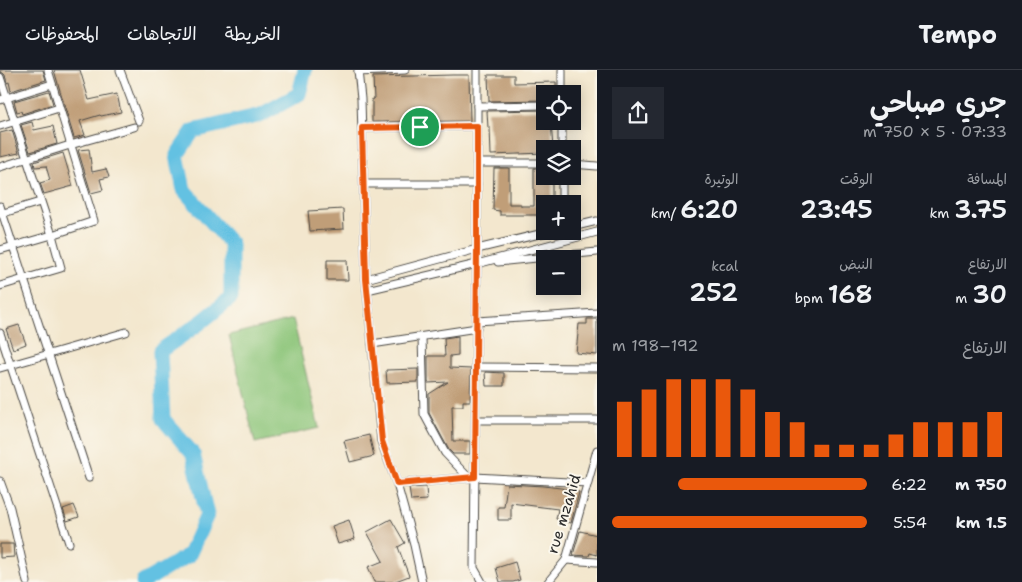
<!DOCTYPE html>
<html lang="ar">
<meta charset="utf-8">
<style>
:root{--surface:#171b24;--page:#242831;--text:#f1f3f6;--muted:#9ea1a6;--line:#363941;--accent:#ea580c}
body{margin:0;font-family:"Shantell Sans","Playpen Sans Arabic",sans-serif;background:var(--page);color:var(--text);direction:rtl;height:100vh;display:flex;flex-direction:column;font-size:19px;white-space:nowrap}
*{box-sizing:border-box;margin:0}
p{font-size:16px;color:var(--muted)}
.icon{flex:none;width:28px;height:28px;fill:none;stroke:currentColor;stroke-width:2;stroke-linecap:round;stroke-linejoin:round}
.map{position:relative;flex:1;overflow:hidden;direction:ltr}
.drawer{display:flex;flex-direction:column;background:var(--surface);width:425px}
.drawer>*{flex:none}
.buttons{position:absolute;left:536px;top:15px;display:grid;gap:10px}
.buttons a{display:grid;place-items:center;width:45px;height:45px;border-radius:0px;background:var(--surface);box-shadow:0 2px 12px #0003;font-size:25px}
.pin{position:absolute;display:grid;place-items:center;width:42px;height:42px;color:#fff;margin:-21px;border:2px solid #fff;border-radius:50%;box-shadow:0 1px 5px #0007}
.round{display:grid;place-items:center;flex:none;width:52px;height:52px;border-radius:0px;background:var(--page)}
.summary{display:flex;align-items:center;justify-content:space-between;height:85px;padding:0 15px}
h1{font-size:28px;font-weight:600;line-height:38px}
.figures{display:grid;grid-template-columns:repeat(3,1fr);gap:8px;height:85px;padding:5px 15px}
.figures div{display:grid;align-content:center}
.figures b{font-size:25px;font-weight:600}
.figures small{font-size:14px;font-weight:400}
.figures p{font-size:14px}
.chart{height:140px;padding:10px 15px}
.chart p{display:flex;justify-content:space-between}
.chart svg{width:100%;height:90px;margin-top:5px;stroke:var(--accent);stroke-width:6}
ul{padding:0 15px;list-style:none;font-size:16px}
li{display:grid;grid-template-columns:80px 60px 1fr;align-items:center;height:38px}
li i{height:12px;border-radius:6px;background:var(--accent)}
header{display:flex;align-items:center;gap:30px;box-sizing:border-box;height:70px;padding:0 25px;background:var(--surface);border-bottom:1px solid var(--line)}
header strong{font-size:24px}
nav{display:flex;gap:28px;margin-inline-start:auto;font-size:18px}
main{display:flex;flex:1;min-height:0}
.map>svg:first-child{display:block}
.green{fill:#8cc579;stroke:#5c7852}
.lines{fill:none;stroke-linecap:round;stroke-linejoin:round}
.river{stroke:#64c1e2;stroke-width:15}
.building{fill:#c09e78}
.minor-casing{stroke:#494743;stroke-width:9}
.minor{stroke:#fff;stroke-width:7}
.route-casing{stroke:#fff;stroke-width:10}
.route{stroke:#ea580c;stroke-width:6}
.labels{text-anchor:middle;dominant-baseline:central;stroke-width:4;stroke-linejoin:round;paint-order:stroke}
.street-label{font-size:15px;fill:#2b2b2b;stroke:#fbf7ec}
</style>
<header>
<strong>Tempo</strong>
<nav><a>الخريطة</a><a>الاتجاهات</a><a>المحفوظات</a></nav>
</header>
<main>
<section class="drawer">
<div class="summary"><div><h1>جري صباحي</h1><p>07:33 · 5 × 750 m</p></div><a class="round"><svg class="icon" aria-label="share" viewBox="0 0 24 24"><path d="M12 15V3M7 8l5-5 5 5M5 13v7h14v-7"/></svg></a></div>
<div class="figures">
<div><p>المسافة</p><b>3.75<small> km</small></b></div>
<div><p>الوقت</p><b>23:45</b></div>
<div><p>الوتيرة</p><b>6:20<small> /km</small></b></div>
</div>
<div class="figures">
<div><p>الارتفاع</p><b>30<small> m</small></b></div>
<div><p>النبض</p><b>168<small> bpm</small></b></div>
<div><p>kcal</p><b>252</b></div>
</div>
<div class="chart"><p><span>الارتفاع</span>192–198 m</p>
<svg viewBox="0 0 160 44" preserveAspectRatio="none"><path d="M5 44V17M15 44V11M25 44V6M35 44V6M45 44V6M55 44V11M65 44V22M75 44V27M85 44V38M95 44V38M105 44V38M115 44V33M125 44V27M135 44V27M145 44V27M155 44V22"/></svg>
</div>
<ul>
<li><b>750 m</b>6:22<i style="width:74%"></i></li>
<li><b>1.5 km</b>5:54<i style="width:100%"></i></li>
</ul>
</section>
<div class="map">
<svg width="597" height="512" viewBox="0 0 597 512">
<rect width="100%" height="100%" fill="#fbf7ec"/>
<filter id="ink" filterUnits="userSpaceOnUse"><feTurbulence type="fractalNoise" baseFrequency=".02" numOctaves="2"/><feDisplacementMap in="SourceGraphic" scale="10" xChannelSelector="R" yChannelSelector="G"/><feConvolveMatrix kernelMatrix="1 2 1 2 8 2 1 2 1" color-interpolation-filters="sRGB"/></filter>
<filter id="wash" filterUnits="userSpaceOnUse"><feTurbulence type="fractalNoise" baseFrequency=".0096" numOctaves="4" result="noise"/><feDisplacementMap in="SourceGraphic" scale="20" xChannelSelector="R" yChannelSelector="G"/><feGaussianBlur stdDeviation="1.12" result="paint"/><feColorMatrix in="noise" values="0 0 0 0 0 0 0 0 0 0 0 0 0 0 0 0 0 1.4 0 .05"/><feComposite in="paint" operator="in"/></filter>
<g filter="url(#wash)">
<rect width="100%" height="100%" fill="#f3e7ce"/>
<!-- green -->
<polygon class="green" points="293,249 319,358 255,373 229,265"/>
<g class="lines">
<!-- river -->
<polyline class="river" points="143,512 189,485 207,445 193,384 163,349 160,281 200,253 231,228 231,174 184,120 177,85 193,61 261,45 299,24 305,0"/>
</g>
<g id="blocks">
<!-- building -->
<g class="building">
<polygon points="0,0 43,0 46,10 11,21 9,12 7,13 5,5 3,3 0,2"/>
<polygon points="54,0 80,0 89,30 117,24 121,42 101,46 100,45 80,51 85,65 74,68"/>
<polygon points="453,5 469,5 470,51 372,52 372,29 374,29 373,7"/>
<polygon points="488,5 514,5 514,13 556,12 556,24 545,24 545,30 489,31"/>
<polygon points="49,21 53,34 22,44 21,41 17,42 14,31"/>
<polygon points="545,40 545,51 551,51 553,79 545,79 545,83 491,85 490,58 488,58 487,41"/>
<polygon points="32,52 34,60 53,56 57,74 30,82 21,55"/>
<polygon points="12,60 19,83 0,87 0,63"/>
<polygon points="89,79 92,102 106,99 109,107 100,109 103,120 91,123 78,80"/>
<polygon points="63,83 73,116 44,124 40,113 50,110 46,96 35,97 34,92"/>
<polygon points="494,98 509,98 509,134 521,134 521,136 534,136 534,98 545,98 545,106 552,106 552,134 545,134 545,145 500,145 500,141 493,140"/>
<polygon points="343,139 344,159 310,161 308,141"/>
<polygon points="327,190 347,190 348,210 327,210"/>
<polygon points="587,249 597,249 597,285 576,283 579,254 587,254"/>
<polygon points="19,255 26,274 13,279 6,259"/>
<polygon points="458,266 458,285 450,286 450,298 471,299 470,331 463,331 463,336 452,336 453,371 470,371 470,384 453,384 449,380 429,343 429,324 448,312 428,313 428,286 445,286 444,268"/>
<polygon points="418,299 418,312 387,313 386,300"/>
<polygon points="485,302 504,303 504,316 486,316"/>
<polygon points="369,365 374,386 350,392 344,371"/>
<polygon points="507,414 543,416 561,418 579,422 571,453 556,449 558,439 511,433 511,450 498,450 498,437 504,437"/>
<polygon points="426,417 427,430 411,431 409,418"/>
<polygon points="74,435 79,447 67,451 63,439"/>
<polygon points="391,449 405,473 398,477 409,506 393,512 375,512 368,497 383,491 367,462"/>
<polygon points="349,450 355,469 338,474 332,456"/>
<polygon points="580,461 597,465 597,485 590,483 589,486 573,485"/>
<polygon points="0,474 13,474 14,487 0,488"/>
<polygon points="515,492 520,510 513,512 500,512 496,498"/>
</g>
</g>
</g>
<g filter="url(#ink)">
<use href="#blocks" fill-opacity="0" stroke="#494743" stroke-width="1"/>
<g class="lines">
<!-- minor casing -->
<g class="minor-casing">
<g id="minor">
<polyline points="120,0 139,51"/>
<polyline points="358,0 361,29 366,209 381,371 397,414 414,475 422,512"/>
<polyline points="477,0 477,179 474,498 482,512"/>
<polyline points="358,2 405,0"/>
<polyline points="0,7 52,165 61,198 0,216"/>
<polyline points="562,24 562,0"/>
<polyline points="0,30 52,14"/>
<polyline points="477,36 545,35"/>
<polyline points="0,56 59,38"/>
<polyline points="362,58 477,56"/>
<polyline points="562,79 562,51"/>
<polyline points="477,93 545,93"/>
<polyline points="572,94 597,96"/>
<polyline points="0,97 70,75 134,57"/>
<polyline points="364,114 477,114"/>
<polyline points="562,134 562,106"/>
<polyline points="0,136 89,408"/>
<polyline points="0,144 40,132"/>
<polyline points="572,157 597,151"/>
<polyline points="0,180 52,165 94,151 48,0"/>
<polyline points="498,192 597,182"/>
<polyline points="366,209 477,179 552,161"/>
<polyline points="367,220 477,194 597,162"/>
<polyline points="477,251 597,243"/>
<polyline points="0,263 69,473"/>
<polyline points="422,267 424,344 445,383 469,408"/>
<polyline points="372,274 477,258"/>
<polyline points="476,297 597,298"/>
<polyline points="0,298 126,262"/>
<polyline points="476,350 597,350"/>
<polyline points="0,411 10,438 27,512"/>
<polyline points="397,414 475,407 588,413"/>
<polyline points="566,490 597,492"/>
<polyline points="548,512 566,490 597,380"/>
</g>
</g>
<!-- minor -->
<use href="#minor" class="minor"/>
</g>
</g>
<g class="lines" filter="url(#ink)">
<!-- route casing -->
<g class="route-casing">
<polygon id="route" points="477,56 477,179 475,407 397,414 382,371 366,209 362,58"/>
</g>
<!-- route -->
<use href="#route" class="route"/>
</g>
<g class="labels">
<!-- street labels -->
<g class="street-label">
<text transform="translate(564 444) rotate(-73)">rue mzahid</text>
</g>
</g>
</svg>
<div class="buttons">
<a><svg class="icon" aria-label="locate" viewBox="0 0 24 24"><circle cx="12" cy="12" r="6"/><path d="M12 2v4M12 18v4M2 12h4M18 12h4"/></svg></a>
<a><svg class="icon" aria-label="layers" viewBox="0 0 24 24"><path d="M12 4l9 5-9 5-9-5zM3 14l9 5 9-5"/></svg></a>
<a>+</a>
<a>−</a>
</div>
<div class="pin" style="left:420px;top:57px;background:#1e9e55"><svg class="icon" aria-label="arrive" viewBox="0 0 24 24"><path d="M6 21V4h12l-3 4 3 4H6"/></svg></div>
</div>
</main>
